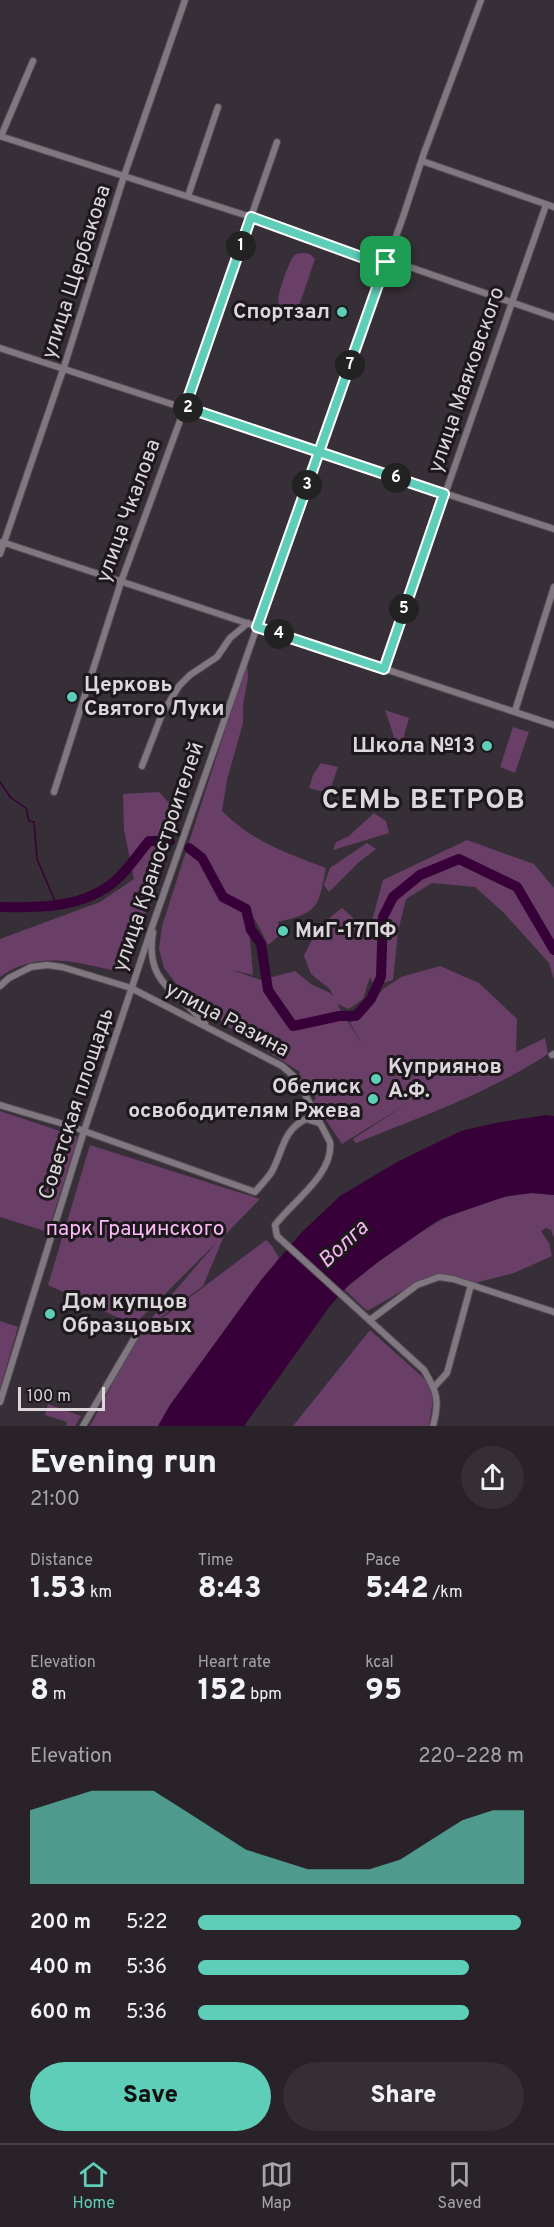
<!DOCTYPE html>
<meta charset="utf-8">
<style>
:root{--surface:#292329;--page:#352f35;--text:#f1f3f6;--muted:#a5a4a8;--line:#454046;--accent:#5eceb8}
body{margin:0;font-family:Overpass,sans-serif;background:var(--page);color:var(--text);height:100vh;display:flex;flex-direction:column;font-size:22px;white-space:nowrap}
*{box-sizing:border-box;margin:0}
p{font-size:20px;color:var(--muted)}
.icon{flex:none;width:33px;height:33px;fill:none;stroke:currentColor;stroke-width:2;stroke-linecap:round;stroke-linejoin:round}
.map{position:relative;height:1426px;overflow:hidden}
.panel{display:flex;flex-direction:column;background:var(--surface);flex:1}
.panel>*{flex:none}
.scale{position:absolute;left:18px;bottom:15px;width:87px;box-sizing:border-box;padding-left:6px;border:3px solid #ddd7dc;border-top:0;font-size:16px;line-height:21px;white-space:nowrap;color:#ddd7dc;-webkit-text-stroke:4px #1c181c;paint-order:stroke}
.pin{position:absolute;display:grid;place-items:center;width:51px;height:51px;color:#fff;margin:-26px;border-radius:12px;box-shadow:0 3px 9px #0006}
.km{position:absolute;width:30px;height:30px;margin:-15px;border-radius:50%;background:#222;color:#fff;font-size:16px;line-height:30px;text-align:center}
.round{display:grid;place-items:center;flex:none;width:63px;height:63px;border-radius:32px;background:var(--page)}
.head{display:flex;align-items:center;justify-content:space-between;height:102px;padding:0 30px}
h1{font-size:33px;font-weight:800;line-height:45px}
.metrics{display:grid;grid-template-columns:repeat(3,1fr);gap:9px;height:102px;padding:6px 30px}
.metrics div{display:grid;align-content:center}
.metrics b{font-size:30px;font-weight:800}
.metrics small{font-size:16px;font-weight:400}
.metrics p{font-size:16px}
.chart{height:168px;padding:12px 30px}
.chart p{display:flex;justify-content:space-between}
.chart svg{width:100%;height:108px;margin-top:6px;fill:var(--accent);opacity:.7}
.cta{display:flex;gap:12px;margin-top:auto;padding:12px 30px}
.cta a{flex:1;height:69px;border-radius:36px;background:var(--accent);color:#111;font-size:24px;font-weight:800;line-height:69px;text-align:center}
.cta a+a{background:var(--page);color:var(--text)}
ul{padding:0 30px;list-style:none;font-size:20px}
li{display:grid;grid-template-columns:96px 72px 1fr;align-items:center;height:45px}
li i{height:15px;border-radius:8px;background:var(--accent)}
.dock{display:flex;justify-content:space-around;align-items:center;height:84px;border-top:2px solid var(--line);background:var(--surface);font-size:16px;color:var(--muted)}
.dock a{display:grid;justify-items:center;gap:3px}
.dock .on{color:var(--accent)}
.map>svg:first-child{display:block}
.green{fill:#693e67}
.water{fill:#380038}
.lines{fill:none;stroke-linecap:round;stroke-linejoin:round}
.stream{stroke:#380038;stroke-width:1.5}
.river{stroke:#380038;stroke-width:10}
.minor-casing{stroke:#544d53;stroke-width:8}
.minor{stroke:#817781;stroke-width:6}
.route-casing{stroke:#fff;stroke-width:12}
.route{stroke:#5eceb8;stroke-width:8}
.poi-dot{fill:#5eceb8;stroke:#1c181c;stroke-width:2}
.labels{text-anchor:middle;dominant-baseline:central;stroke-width:6;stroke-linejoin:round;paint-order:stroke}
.street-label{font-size:21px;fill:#ddd7dc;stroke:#1c181c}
.poi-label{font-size:21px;font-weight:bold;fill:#ddd7dc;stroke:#1c181c;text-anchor:start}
.park-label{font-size:21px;fill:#feb9fa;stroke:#1c181c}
.water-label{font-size:22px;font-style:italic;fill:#f8b4f4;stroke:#1c181c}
.district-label{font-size:27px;font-weight:bold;letter-spacing:1.5px;fill:#ddd7dc;stroke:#1c181c}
</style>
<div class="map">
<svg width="554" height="1426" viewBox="0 0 554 1426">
<rect width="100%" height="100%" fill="#372f37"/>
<!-- green -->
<g class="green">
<path d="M303,253L310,254L315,259L298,309C294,312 289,315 284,313C269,307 288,268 292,258L296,254Z"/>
<path d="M247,662L248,677L243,705V723L227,780L222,811C253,842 286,853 326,868C318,907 319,913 278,922L280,935L268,945C257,923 248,900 222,897L243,910L250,938L253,975L231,970L261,980L295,971L311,984L330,993L334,998L330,989L311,974L304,956C314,934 322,923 342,908L369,932L383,880L467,840L534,864L554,888V980L549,963L503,912L475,887L432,883L406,899L398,932L393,980L374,986L370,977L363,999L349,1009L337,1004L363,1046L350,1023L360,1016L383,989L401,977L440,966L479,983L517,1019L516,1052L545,1038L548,1054C489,1093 421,1117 356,1143L353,1139L408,1103L342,1144L313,1101L316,1098L299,1075L300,1072L227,1026L177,985L164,968L159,949L162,926Z"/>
<polygon points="385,710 409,718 400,750 398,749"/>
<polygon points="513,727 529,732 515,773 500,767"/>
<polygon points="321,763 338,767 329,793 309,788 313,775"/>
<path d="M159,792L180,815L132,951L121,972C79,963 38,949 0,977V939L100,902L134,879L124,830L123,794Z"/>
<polygon points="374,813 386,821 389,833 333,850 336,842 349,836"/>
<polygon points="367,843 376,849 359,862 329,892 324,885 330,868"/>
<polygon points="0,1111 78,1137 48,1232 0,1217"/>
<polygon points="90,1145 260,1199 224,1236 203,1286 137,1335 217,1242 134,1325 48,1285"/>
<path d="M532,1193L554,1195V1238L551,1230L546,1228L541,1231L549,1243L552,1256L514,1273L475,1283L437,1276L423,1279L369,1310H366L344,1289C356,1277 371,1267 384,1257C432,1222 472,1199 532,1193Z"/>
<polygon points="266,1240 272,1246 279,1258 170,1405 158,1426 90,1426 137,1337"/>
<polygon points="0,1321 18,1327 0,1389"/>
<polygon points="370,1330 427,1381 433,1400 429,1426 293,1426"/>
<polygon points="48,1404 81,1416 75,1426 66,1426 67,1422 45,1415"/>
</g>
<!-- water -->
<polygon class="water" points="546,1115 554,1116 554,1195 532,1193 507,1196 440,1219 378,1262 348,1286 330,1306 244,1426 158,1426 170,1405 261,1280 301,1233 340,1196 399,1161 461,1131 495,1123"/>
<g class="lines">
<!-- stream -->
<polyline class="stream" points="0,782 11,798 26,808 29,821 34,822 37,859 57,906"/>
<!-- river -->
<g class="river">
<polyline points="189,848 202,858 223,897 246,909 251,930 261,944 268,990 293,1026 339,1016 356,1016 371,999 381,977 383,917 393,897 420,875 459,859 517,887 554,950"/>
<path d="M0,907C39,908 84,908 115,881C128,870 138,854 149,841H170"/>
</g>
<!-- minor casing -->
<g class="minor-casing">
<g id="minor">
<polyline points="0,136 251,217 372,261 395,262 554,317"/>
<polyline points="1,136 33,61"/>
<polyline points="422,161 554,207"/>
<polyline points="188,196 218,107"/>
<polyline points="0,348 554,529"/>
<polyline points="2,542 554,725"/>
<polyline points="0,554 64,367 124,176 185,0"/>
<polyline points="384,669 546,205"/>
<polyline points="515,711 554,587"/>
<polyline points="142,766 162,714 179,686 190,675 217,657 230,638 248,623"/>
<polyline points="54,792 121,582 185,407 277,142"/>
<path d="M153,932C144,985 179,991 205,1024"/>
<path d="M0,986L9,978L31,967L47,965L62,967L131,988L282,1066L297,1079L330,1142C334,1174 293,1201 275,1225L277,1236L424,1370C437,1392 440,1400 433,1426"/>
<polyline points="552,1055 554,1054"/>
<path d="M0,1105L67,1125L255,1192C260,1186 266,1180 271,1173C283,1153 282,1130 306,1119L319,1123"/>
<polyline points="370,1320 417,1285 439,1277 453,1279 554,1312"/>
<polyline points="434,1387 447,1373 471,1285"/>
<polyline points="0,1402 84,1131 152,927 300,504 403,217 424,153 481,0"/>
<polyline points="83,1426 135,1337"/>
</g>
</g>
<!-- minor -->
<use href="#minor" class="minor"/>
</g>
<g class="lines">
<!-- route casing -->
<g class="route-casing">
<polyline id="route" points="386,262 372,261 251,217 185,407 319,452 257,627 384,669 444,494 319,452 386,262"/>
</g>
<!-- route -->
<use href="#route" class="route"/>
</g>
<!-- markers -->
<g class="poi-dot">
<circle cx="342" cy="312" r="6"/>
<circle cx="72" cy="697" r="6"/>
<circle cx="487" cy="746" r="6"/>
<circle cx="283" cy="931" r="6"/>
<circle cx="376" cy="1079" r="6"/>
<circle cx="373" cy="1099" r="6"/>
<circle cx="50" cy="1314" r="6"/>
</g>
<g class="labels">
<!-- street labels -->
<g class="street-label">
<text transform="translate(77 272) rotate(-72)">улица Щербакова</text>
<text transform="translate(467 380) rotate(-71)">улица Маяковского</text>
<text transform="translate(129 511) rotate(-70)">улица Чкалова</text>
<text transform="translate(159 857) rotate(-71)">улица Краностроителей</text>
<text transform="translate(227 1020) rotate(28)">улица Разина</text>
<text transform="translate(77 1104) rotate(-72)">Советская площадь</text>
</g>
<!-- poi labels -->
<g class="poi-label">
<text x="330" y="312" text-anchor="end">Спортзал</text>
<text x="84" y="685">Церковь<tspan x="84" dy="24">Святого Луки</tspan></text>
<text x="475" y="746" text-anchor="end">Школа №13</text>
<text x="295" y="931">МиГ-17ПФ</text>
<text x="388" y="1067">Куприянов<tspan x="388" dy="24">А.Ф.</tspan></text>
<text x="361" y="1087" text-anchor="end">Обелиск<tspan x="361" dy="24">освободителям Ржева</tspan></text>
<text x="62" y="1302">Дом купцов<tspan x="62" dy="24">Образцовых</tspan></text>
</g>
<!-- park labels -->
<g class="park-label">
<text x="135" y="1229">парк Грацинского</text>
</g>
<!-- water labels -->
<g class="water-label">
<text transform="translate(344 1245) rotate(-43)">Волга</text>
</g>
<!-- district labels -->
<g class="district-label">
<text x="424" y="801">СЕМЬ ВЕТРОВ</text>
</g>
</g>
</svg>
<div class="scale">100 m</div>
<div class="pin" style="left:386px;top:262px;background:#1e9e55"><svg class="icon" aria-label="arrive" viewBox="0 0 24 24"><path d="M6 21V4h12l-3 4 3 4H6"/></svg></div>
<b class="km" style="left:241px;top:246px">1</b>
<b class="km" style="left:188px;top:408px">2</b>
<b class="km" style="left:307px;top:485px">3</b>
<b class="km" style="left:279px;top:634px">4</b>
<b class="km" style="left:404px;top:609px">5</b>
<b class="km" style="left:396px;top:478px">6</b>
<b class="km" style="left:350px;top:365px">7</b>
</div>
<section class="panel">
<div class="head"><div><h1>Evening run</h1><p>21:00</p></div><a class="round"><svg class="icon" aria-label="share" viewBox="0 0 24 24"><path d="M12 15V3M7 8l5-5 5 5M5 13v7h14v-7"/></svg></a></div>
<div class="metrics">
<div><p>Distance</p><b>1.53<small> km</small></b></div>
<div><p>Time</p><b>8:43</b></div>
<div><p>Pace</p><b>5:42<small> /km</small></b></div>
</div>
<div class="metrics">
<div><p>Elevation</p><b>8<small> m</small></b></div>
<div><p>Heart rate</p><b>152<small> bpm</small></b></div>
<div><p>kcal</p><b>95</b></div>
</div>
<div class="chart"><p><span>Elevation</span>220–228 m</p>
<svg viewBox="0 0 160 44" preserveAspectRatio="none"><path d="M0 44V14L10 10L20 6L30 6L40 6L50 14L60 22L70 30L80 34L90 38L100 38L110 38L120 34L130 26L140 18L150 14L160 14V44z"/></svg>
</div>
<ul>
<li><b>200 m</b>5:22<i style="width:99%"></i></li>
<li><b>400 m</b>5:36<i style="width:83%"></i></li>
<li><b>600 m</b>5:36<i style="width:83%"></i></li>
</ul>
<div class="cta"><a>Save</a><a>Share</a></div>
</section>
<nav class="dock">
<a class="on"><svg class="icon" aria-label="home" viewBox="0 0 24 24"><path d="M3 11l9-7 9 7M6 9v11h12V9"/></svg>Home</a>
<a><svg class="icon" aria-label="map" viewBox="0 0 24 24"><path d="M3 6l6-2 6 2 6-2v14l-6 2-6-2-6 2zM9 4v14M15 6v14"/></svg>Map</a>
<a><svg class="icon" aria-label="saved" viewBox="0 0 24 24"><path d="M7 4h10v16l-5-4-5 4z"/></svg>Saved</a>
</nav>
